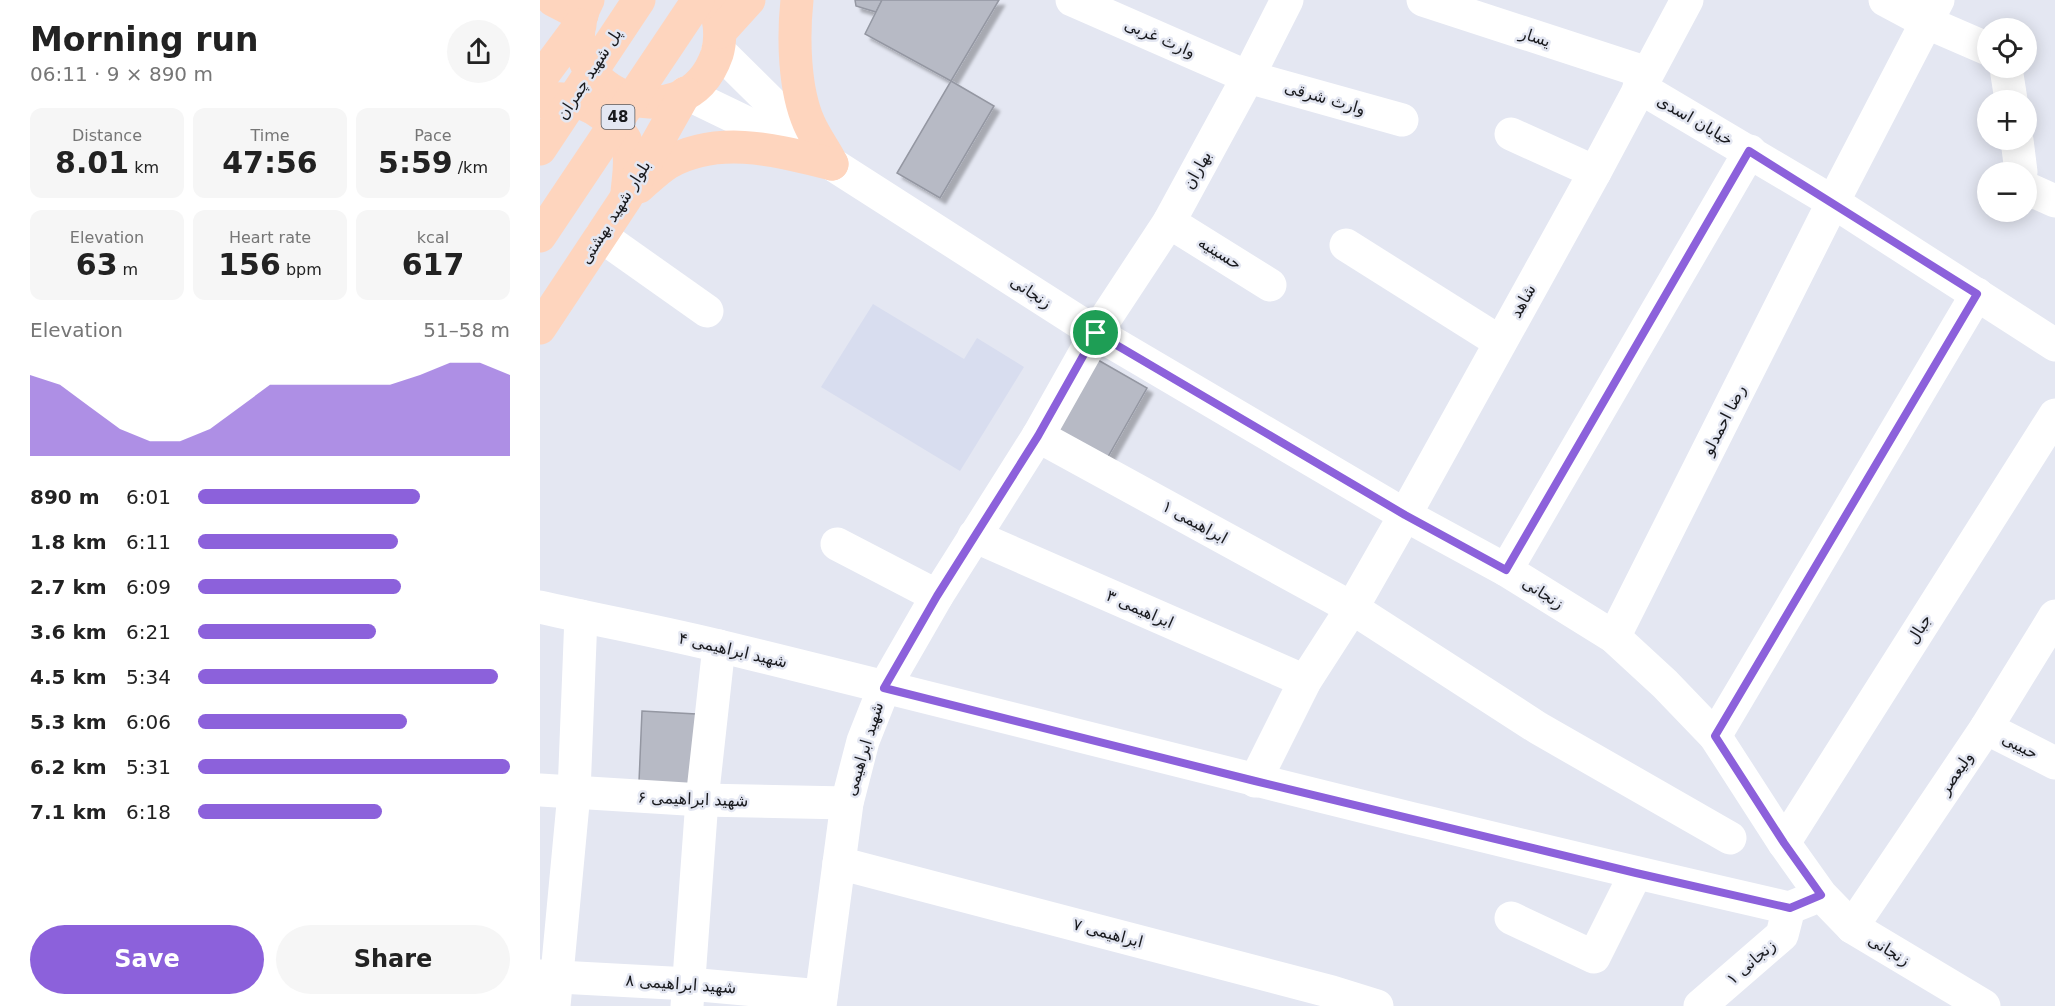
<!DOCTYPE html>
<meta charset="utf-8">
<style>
:root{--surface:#fff;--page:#f6f6f6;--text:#222;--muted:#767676;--accent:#8c61db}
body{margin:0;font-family:"DejaVu Sans","Noto Sans Arabic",sans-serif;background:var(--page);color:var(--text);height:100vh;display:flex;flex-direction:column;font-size:22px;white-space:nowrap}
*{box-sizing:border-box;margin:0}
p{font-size:20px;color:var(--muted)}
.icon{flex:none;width:33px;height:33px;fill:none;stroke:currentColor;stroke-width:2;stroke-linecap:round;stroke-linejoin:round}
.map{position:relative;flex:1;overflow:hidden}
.sheet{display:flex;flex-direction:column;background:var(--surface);width:540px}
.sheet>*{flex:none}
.fabs{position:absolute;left:1437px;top:18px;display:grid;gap:12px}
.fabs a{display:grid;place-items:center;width:60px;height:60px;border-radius:50%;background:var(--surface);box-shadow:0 3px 15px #0003;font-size:30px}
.pin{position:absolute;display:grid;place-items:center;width:51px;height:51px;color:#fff;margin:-26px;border:3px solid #fff;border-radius:50%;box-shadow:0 2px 6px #0007}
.round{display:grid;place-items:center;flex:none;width:63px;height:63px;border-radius:32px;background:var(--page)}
.summary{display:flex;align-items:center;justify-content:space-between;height:102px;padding:0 30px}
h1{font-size:33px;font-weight:700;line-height:45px}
.figures{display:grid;grid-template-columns:repeat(3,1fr);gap:9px;height:102px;padding:6px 30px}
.figures div{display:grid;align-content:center;border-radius:12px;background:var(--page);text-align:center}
.figures b{font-size:30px;font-weight:700}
.figures small{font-size:16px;font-weight:400}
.figures p{font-size:16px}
.chart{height:168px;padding:12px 30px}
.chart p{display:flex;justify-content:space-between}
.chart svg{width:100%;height:108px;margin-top:6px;fill:var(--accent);opacity:.7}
.action{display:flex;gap:12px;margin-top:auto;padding:12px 30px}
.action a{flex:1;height:69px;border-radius:36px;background:var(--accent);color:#fff;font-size:24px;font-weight:700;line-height:69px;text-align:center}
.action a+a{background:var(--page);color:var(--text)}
ul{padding:0 30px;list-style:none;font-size:20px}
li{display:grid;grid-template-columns:96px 72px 1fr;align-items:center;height:45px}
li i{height:15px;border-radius:8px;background:var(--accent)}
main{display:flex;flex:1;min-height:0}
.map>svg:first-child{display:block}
.built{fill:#d8ddef}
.building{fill:#b7bac5;stroke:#9497a2;stroke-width:1.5;filter:url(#shadow)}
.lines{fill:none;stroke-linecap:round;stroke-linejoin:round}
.minor{stroke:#fff;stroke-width:33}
.major{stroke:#fed5be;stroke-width:33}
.route-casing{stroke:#fff;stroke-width:12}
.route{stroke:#8c61db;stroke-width:8}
.labels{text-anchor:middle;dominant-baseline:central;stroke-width:5;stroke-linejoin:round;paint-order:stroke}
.shield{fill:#e4e7f2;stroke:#56585e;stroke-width:1.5}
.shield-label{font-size:15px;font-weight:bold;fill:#191a1e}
.street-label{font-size:16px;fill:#191a1e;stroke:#e4e7f2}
</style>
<main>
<section class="sheet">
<div class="summary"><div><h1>Morning run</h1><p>06:11 · 9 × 890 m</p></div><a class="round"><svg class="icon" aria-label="share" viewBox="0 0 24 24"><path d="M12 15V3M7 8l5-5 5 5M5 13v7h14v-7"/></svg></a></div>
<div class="figures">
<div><p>Distance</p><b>8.01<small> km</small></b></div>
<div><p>Time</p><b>47:56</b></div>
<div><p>Pace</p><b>5:59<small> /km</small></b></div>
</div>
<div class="figures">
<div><p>Elevation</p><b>63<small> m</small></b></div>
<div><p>Heart rate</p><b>156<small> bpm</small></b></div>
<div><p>kcal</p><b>617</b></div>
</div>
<div class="chart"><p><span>Elevation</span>51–58 m</p>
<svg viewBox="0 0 160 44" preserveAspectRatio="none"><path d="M0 44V11L10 15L20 24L30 33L40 38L50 38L60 33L70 24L80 15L90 15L100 15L110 15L120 15L130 11L140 6L150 6L160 11V44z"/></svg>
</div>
<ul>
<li><b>890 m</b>6:01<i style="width:71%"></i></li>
<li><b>1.8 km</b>6:11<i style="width:64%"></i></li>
<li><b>2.7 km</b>6:09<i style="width:65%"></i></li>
<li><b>3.6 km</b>6:21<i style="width:57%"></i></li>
<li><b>4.5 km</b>5:34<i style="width:96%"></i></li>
<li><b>5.3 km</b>6:06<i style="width:67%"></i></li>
<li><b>6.2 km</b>5:31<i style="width:100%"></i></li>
<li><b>7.1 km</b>6:18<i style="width:59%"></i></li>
</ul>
<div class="action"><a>Save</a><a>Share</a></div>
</section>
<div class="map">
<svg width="1515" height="1006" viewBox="0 0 1515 1006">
<defs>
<filter id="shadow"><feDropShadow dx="5.5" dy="5.5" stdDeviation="1.5" flood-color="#0004"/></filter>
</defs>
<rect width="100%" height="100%" fill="#e4e7f2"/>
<!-- built -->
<polygon class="built" points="333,304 424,359 437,338 484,367 420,471 281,387"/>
<!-- building -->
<g class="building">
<polygon points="315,0 342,0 336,12 316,6"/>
<polygon points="342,0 459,0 411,81 325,34"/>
<polygon points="411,81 454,106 400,198 357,173"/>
<polygon points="558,360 607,388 565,462 516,434"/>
<polygon points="102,711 156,714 153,784 99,782"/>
</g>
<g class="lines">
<!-- minor -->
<g class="minor">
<polyline points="532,0 708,77 862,120"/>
<polyline points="883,0 1107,73"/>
<polyline points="1345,0 1388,23 1448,49"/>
<polyline points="178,50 274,145"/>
<polyline points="1466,68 1471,100"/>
<polyline points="1099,87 1293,202 1515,345"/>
<polyline points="145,93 292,164 556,333 865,515 966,570 1074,637 1125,684 1175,736 1244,843 1281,895 1312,927 1444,1006"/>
<polyline points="971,134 1055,172"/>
<polyline points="1477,140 1481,172"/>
<polyline points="1486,188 1515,201"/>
<polyline points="629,222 730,285"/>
<polyline points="61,236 167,311"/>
<polyline points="806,245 960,342"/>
<polyline points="498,436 812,608 998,728 1190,838"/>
<polyline points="434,536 765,681"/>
<polyline points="297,544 397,596"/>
<polyline points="966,570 1210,151"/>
<path d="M0,607C61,621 123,632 183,647C538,734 892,827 1249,908"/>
<polyline points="1074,637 1293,202 1398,0"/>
<polyline points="1446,728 1515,763"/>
<polyline points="1175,736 1437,294"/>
<polyline points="715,781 765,681 812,608 865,515 1055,172 1147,0"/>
<polyline points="0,790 162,800 307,803"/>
<polyline points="1244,843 1515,415"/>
<polyline points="299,863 792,992 837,1006"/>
<polyline points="971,918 1054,957 1096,873"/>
<polyline points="1312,927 1446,728 1515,616"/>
<polyline points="0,976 149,984 281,996"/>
<polyline points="14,1006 34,793 41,616"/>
<polyline points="147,1006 162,800 179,646"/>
<polyline points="280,1006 307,803 323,741 344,688 397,596 498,436 556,333 629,222 708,77 747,0"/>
<polyline points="1160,1006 1242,935 1249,908 1269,900"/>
</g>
<!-- major -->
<g class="major">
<polyline points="13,0 42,15"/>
<path d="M48,0C1,87 144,150 177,54C182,37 180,15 171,0"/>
<path d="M257,0C253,37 254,89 269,123C275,137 285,150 292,164"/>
<polyline points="180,32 209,0"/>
<polyline points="0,79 40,25"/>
<path d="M0,102C29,92 60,107 78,130C81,134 85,138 86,142C93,157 88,177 87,193"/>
<polyline points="0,149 99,0"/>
<path d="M99,187C108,179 117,170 128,163C180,134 238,151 292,164"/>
<polyline points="0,236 158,0"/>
<polyline points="0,328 86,198 145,93"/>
</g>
</g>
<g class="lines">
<!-- route casing -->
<g class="route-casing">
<polygon id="route" points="1209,151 1437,294 1175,736 1244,843 1281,895 1250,908 1096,873 715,781 344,688 397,596 498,436 556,333 865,515 966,570"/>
</g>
<!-- route -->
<use href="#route" class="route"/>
</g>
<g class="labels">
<!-- shield labels -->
<rect class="shield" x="61.5" y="105" width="33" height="24" rx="4.5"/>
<g class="shield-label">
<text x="78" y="117">48</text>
</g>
<!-- street labels -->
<g class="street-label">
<text transform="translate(995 37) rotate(18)">یسار</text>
<text transform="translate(620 38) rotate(23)">وارث غربی</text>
<text transform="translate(49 74) rotate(-57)">پل شهید چمران</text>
<text transform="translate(785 98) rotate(16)">وارث شرقی</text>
<text transform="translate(1155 120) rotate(30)">خیابان اسدی</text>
<text transform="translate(657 170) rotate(-61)">بهاران</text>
<text transform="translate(75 212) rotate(-58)">بلوار شهید بهشتی</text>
<text transform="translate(680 253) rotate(32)">حسینیه</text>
<text transform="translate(491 292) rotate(33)">زنجانی</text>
<text transform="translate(983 301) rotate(-61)">شاهد</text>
<text transform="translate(1184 420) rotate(-63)">رضا احمدلو</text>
<text transform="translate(655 522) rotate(29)">ابراهیمی ۱</text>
<text transform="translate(1003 593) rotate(32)">زنجانی</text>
<text transform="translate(600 609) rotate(24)">ابراهیمی ۳</text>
<text transform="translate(1379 629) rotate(-58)">جبال</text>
<text transform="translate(193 650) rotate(13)">شهید ابراهیمی ۴</text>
<text transform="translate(1480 746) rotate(27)">حبیبی</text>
<text transform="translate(324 749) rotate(-73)">شهید ابراهیمی</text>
<text transform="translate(1416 773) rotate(-56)">ولیعصر</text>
<text transform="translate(153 799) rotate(2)">شهید ابراهیمی ۶</text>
<text transform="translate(568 933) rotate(15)">ابراهیمی ۷</text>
<text transform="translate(1349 950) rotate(31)">زنجانی</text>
<text transform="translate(1211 962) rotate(-41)">زنجانی ۱</text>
<text transform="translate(141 984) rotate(4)">شهید ابراهیمی ۸</text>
</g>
</g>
</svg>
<div class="fabs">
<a><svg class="icon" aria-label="locate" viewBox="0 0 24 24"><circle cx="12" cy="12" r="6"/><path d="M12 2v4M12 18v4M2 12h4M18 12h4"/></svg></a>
<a>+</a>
<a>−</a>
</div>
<div class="pin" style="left:556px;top:333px;background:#1e9e55"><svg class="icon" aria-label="arrive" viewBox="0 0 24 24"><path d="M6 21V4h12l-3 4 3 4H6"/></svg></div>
</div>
</main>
